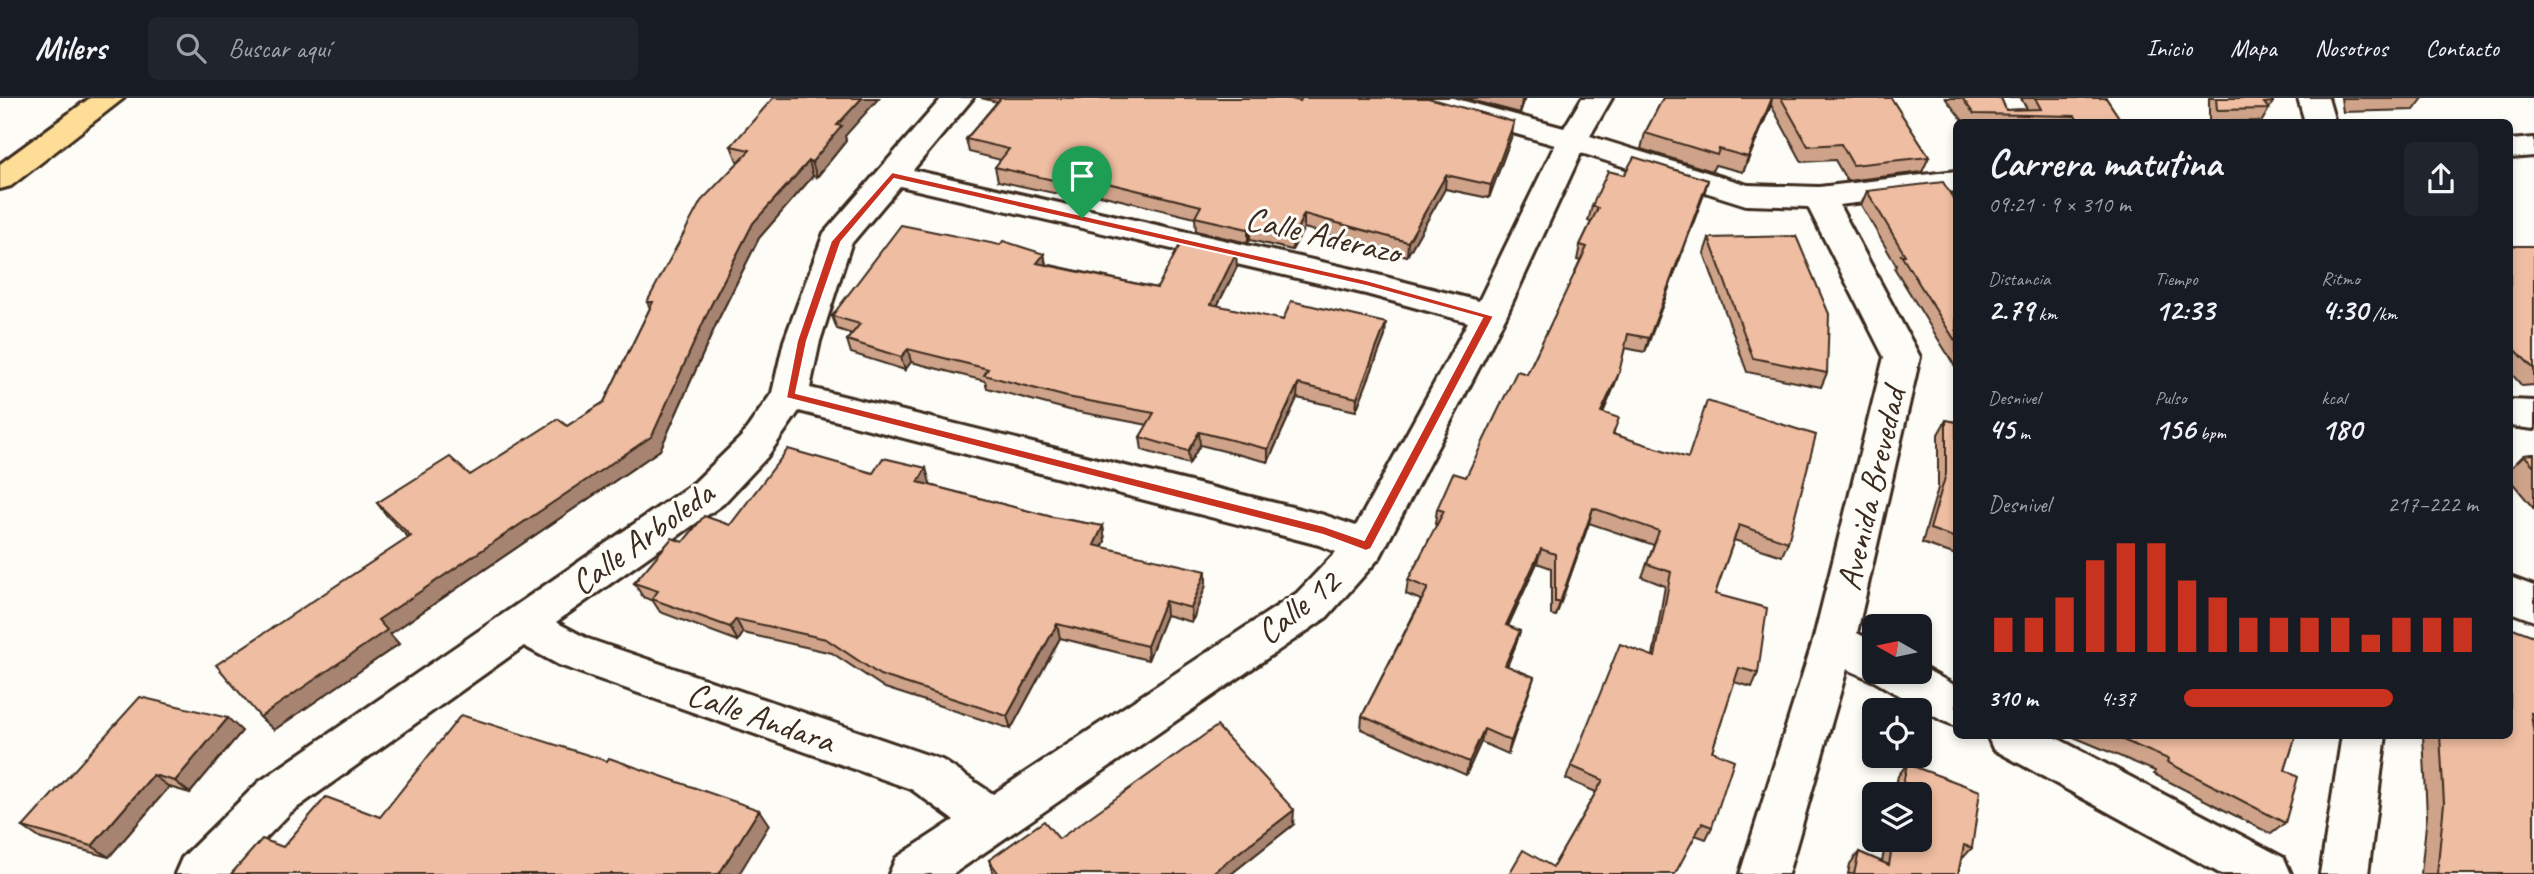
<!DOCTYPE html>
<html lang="es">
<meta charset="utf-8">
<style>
:root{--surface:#171b24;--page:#20242c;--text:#f1f3f6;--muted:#9ea1a6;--line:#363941;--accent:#c8321e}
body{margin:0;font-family:Caveat,sans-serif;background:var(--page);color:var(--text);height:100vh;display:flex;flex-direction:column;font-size:26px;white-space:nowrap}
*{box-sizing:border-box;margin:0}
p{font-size:23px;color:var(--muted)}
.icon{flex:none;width:38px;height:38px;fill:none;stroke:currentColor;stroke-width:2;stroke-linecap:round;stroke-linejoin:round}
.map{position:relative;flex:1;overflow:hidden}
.panel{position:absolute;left:1953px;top:21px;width:560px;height:620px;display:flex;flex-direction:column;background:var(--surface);border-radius:10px;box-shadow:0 4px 10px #0003}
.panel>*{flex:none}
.needle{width:46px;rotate:279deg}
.controls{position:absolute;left:1862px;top:516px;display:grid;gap:14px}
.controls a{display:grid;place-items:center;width:70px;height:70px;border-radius:10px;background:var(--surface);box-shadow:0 4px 10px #0003;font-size:35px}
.pin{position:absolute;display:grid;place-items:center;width:60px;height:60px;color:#fff;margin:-72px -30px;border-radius:50% 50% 50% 0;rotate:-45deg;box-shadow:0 0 7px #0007}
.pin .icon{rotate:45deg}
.round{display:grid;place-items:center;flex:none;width:74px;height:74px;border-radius:10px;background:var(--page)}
.head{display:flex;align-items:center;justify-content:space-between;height:119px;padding:0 35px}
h1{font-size:38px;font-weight:600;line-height:52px}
.figures{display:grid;grid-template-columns:repeat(3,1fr);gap:10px;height:119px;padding:7px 35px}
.figures div{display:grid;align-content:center}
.figures b{font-size:30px;font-weight:600}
.figures small{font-size:19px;font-weight:400}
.figures p{font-size:19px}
.chart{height:196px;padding:14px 35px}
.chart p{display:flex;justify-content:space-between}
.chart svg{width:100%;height:126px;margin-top:7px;stroke:var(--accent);stroke-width:6}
ul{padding:0 35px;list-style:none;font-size:23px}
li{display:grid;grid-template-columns:112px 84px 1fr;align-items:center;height:52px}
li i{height:18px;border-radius:9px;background:var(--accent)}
header{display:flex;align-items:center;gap:42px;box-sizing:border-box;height:98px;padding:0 35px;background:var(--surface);border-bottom:2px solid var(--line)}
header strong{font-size:33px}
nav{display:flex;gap:38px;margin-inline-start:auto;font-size:24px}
.search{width:490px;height:63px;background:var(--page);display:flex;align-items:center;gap:18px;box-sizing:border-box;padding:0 24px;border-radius:10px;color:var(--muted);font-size:26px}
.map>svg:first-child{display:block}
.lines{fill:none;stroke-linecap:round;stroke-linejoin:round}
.street-casing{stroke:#3b2a1e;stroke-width:6}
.highway-casing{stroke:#3b2a1e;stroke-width:6}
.street{fill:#fdfcf7;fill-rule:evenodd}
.highway{fill:#fedd96;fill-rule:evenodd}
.wall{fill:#cea38a;stroke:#3b2a1e;stroke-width:2}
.shaded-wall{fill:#a78471;stroke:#3b2a1e;stroke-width:2}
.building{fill:#efbda1;stroke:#3b2a1e;stroke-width:2}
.route{fill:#c8321e;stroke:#fff;stroke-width:2;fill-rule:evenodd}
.labels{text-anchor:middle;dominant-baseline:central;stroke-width:6;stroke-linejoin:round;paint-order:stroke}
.street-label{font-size:35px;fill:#3b2a1e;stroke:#fdfcf7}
</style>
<header>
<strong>Milers</strong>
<div class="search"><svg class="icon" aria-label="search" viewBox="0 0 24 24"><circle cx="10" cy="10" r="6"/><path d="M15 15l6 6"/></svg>Buscar aquí</div>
<nav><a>Inicio</a><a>Mapa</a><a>Nosotros</a><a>Contacto</a></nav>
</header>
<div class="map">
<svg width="2534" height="776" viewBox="0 0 2534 776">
<rect width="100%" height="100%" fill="#fdfcf7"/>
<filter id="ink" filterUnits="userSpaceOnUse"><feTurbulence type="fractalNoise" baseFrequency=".0143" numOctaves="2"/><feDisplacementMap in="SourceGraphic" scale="14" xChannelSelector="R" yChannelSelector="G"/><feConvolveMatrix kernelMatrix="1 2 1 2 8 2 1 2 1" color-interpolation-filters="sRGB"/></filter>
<g filter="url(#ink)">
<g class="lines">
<!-- street casing -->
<g class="street-casing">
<g id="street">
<path d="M942,0H973L913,72L1366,174L1479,203L1555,47L1410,6L1405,0H1453L1564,30L1582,0H1612L1590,38L1748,87L1819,89L1956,73V93L1839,107L1920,259L1857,535L1874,544V574H1920V568L1956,588V628L1941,622L1874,583L1847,571L1788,776H1740L1813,543L1884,259L1808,109L1746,107L1581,55L1506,218L1380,459L1327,519L953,776H889L896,760L954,722L911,691L559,567L524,548L291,714L231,776H175L182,760L259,684L695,384L741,339L772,295L784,243L824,135ZM900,88L1366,196L1468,224L1356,428L1324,417L810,290L820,243L851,146ZM799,313L1319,447L1336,454L1297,495L993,696L942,662L588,541L556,524L723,406L767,359Z"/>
<polygon points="1990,0 2020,0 2032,24 2002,24"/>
<polygon points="2298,0 2328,0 2335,24 2305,24"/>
<polygon points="2534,40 2534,58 2510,60 2510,42"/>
<polygon points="2510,302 2534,303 2534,331 2510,328"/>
<polygon points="2510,479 2534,488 2534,523 2510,514"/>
<polygon points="1987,637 2051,637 2284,760 2291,776 2221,776 1993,651"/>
<polygon points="2342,637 2386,637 2368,776 2320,776"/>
</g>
</g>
<!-- highway casing -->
<g class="highway-casing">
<polygon id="highway" points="90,0 124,0 11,88 0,91 0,66"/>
</g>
<!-- street -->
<use href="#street" class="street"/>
<!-- highway -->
<use href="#highway" class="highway"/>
</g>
<!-- wall -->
<g class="wall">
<polygon points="981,0 1287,0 1512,37 1489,100 1445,91 1407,158 1304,130 1292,152 1250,142 1248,145 1196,133 1195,120 1096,96 1091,103 998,83 995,69 1001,62 969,54 966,41 997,4"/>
<polygon points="1463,0 1525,0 1520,15"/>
<polygon points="1663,0 1891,0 1929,59 1922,74 1847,83 1835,62 1802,64 1771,7 1743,74 1715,67 1712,73 1641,51 1645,35"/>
<polygon points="1945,0 2001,0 2006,12 2027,11 2021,0 2106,0 2122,24 1964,24"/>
<polygon points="2209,0 2272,0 2273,4 2262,23 2209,24"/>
<polygon points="2341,0 2423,0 2414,12 2343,14"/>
<polygon points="845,38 846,43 817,79 813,78 759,140 718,222 660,352 390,536 399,546 274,632 260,619 409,440 388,419 377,405 470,377 567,328 604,304 650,210 647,204 739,64 737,63 731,48"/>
<polygon points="1624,77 1708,82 1704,96 1645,254 1625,250 1614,289 1603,315 1614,336 1788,444 1782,458 1734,442 1715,496 1758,575 1752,589 1734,584 1712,653 1712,729 1706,741 1695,737 1553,769 1596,694 1566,681 1571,668 1653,558 1665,488 1642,479 1654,447 1589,425 1556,518 1551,517 1551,470 1537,465 1508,528 1520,533 1516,546 1507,568 1534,579 1508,656 1481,644 1466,677 1361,631 1362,618 1421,502 1406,496 1408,482 1437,426 1435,426 1437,411 1466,379 1527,276 1581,163 1577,162 1580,147 1591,124 1588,123 1592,108"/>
<polygon points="1867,93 1956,105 1956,270 1895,171 1896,167 1861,107"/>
<polygon points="1709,140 1827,275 1821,289 1747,274 1704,155"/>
<polygon points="2510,148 2534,148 2534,287 2522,288 2510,274"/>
<polygon points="1044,156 1046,166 1157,190 1237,169 1217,208 1283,222 1385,238 1356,313 1297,300 1268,364 1200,347 1189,366 1142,352 1140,339 1148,327 1069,312 987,290 985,283 911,264 905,272 851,255 847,242 852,236 837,231 832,218"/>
<polygon points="1946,322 1956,324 1956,457 1922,445 1938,390 1938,336"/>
<polygon points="2534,356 2534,411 2510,382 2510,371 2524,357"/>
<polygon points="873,375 930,385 929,387 1052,419 1103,428 1105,443 1102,449 1206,487 1192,524 1166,517 1148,562 1060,540 1011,631 885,590 832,555 743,535 738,543 660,514 653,503 643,499 634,485 683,444"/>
<polygon points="2534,538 2534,776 2421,776 2427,717 2423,637 2510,637"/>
<polygon points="242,633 190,695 169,689 109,759 41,741 23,729"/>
<polygon points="2069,637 2296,637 2285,672 2285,725 2271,736 2154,676 2155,673"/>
<polygon points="1907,666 1972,750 1961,762 1958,776 1848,776 1850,766 1859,754 1882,764 1886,742 1920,742 1920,696 1894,696 1898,678"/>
<polygon points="1293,727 1231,776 994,776 989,762 1059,741"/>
</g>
<!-- shaded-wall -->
<g class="shaded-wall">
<polygon points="862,0 879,0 845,38 846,43 817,79 812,64 837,27"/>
<polygon points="1523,0 1525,0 1520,15 1522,2"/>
<polygon points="1772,0 1771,7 1743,74 1748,59"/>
<polygon points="1514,24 1512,37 1489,100 1491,87"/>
<polygon points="809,63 813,78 759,140 718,222 660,352 390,536 399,546 274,632 260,619 378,522 711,207 753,125"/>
<polygon points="1446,77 1445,91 1407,158 1408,144"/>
<polygon points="1095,82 1096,96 1091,103 1089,90"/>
<polygon points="1708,82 1704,96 1645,254 1649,240"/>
<polygon points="1304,116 1304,130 1292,152 1293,139"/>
<polygon points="1250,128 1250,142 1248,145 1248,131"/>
<polygon points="1236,155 1237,169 1211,220 1211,206"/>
<polygon points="1044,156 1046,169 1037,165"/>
<polygon points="1386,225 1385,238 1356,313 1357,300"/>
<polygon points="908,251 911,264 905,272 901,259"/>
<polygon points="1619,275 1614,289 1597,328 1601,314"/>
<polygon points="1298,286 1297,300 1268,364 1268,351"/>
<polygon points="1199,334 1200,347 1189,366 1188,353"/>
<polygon points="926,370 930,385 922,398 918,384"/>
<polygon points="1593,410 1589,425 1556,518 1560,504"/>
<polygon points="1103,428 1105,443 1097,461 1094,447"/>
<polygon points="1541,451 1537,465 1502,541 1506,527"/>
<polygon points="1206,473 1206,487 1192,524 1191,510"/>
<polygon points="1165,503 1166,517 1148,562 1147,548"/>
<polygon points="736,521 743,535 738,543 730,529"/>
<polygon points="1057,526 1060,540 1011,631 1007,618"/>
<polygon points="1520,533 1516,546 1502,581 1505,567"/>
<polygon points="1534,579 1530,592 1508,656 1511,643"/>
<polygon points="228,620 242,633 190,695 175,683"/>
<polygon points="1484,631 1481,644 1466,677 1469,664"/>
<polygon points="153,677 169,689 109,759 92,748"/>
<polygon points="759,712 769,727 739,776 719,776"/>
<polygon points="1294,712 1293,727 1231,776 1211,776"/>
</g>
<!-- building -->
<g class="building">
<polygon points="773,0 862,0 837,27 842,28 812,64 809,63 753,125 711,207 652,338 378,522 387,532 260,619 216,567 411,438 377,405 450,359 470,377 558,321 567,328 604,304 653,204 647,204 701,103 750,52 731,48"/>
<polygon points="1001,0 1287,0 1300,3 1302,0 1428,0 1514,24 1491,87 1446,77 1408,144 1304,116 1293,139 1250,128 1248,131 1195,119 1201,108 1095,82 1089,90 995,69 1009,51 966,41"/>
<polygon points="1663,0 1772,0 1748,59 1719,51 1717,57 1645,35"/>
<polygon points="1781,0 1891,0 1929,59 1853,67 1841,46 1808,48"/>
<polygon points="1962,0 2001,0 2006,12 2041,11 2035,0 2106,0 2122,24 2079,24 2075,18 1974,16"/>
<polygon points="2216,0 2272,0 2273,4 2264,5 2269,11 2217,12"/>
<polygon points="1634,59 1708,82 1649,240 1628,236 1619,275 1601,314 1619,320 1613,336 1688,360 1707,303 1816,337 1788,444 1739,427 1715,496 1767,510 1758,575 1739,570 1712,653 1734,662 1712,729 1702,725 1675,776 1509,776 1523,752 1553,769 1603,682 1571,668 1620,546 1655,559 1671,474 1647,466 1659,433 1593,410 1560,504 1555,504 1555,456 1541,451 1506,527 1520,533 1505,567 1534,579 1511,643 1484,631 1469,664 1362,618 1428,490 1408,482 1444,413 1437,411 1453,375 1466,379 1517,273 1527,276 1587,149 1580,147 1598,110 1592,108 1608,73 1624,77"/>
<polygon points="1943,84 1956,105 1956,244 1901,157 1905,157 1867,93"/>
<polygon points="901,127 1000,147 1003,143 1044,156 1037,165 1157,190 1182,143 1236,155 1211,206 1283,222 1291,203 1386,225 1357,300 1298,286 1268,351 1199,334 1188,353 1140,339 1154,315 1067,299 984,277 988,271 908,251 901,259 847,242 860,226 832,218"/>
<polygon points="1796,138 1829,216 1827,275 1753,260 1709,140"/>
<polygon points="2510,148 2534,148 2534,271 2510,246"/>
<polygon points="1946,322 1956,324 1956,440 1930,431 1946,376"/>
<polygon points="788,351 873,375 883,360 926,370 918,384 1052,419 1103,428 1094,447 1206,473 1191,510 1165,503 1147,548 1057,526 1007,618 880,577 826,541 736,521 730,529 652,501 658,493 634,485 672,440 683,444 704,418 730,427"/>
<polygon points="2534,356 2534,368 2524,357"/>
<polygon points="2510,529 2534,538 2534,616 2531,615 2534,638 2534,776 2437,776 2444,705 2440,637 2510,637"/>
<polygon points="140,599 228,620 175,683 153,677 92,748 23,729"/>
<polygon points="461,617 607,663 609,660 759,712 719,776 231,776 262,741 283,749 326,699 380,719"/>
<polygon points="1217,628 1294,712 1211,776 999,776 989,762 1044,723 1059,741"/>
<polygon points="2111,637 2296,637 2285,672 2298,679 2285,725 2167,664 2168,661"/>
<polygon points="1907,666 1980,693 1972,750 1964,747 1958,776 1854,776 1859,754 1889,767 1893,742 1920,742 1920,696 1901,696"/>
</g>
</g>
<!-- route -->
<path class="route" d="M892,74L1366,182L1494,218L1371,451L1366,453L1323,437L786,300L797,243L831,143ZM894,81L1366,188L1482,220L1364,442L1324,428L796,295L807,243L841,144Z"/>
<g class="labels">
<!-- street labels -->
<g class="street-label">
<text transform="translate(1323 137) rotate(13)">Calle Aderazo</text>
<text transform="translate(1871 391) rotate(-77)">Avenida Brevedad</text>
<text transform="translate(642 440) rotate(-36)">Calle Arboleda</text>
<text transform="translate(1298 509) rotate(-39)">Calle 12</text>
<text transform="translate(761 619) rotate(19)">Calle Andara</text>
</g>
</g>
</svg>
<div class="controls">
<a><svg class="needle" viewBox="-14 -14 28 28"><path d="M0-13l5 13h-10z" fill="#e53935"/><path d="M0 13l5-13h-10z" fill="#9ea1a6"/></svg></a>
<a><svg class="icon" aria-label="locate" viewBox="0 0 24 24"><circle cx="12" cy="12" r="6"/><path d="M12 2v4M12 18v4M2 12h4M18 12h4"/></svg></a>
<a><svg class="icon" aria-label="layers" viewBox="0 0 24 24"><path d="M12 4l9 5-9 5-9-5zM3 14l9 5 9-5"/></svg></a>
</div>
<div class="pin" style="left:1082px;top:120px;background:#1e9e55"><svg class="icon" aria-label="arrive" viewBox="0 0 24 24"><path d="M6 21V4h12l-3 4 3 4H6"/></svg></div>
<section class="panel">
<div class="head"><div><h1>Carrera matutina</h1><p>09:21 · 9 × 310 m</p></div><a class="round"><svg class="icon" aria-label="share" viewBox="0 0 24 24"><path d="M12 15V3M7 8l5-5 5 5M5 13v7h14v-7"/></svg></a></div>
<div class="figures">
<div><p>Distancia</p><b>2.79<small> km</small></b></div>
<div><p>Tiempo</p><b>12:33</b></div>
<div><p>Ritmo</p><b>4:30<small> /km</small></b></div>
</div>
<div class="figures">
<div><p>Desnivel</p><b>45<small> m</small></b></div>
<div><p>Pulso</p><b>156<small> bpm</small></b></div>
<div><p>kcal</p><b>180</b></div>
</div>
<div class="chart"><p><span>Desnivel</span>217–222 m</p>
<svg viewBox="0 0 160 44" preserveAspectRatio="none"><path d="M5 44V32M15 44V32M25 44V25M35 44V12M45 44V6M55 44V6M65 44V19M75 44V25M85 44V32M95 44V32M105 44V32M115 44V32M125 44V38M135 44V32M145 44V32M155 44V32"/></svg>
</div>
<ul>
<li><b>310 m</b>4:37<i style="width:71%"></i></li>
</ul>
</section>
</div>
